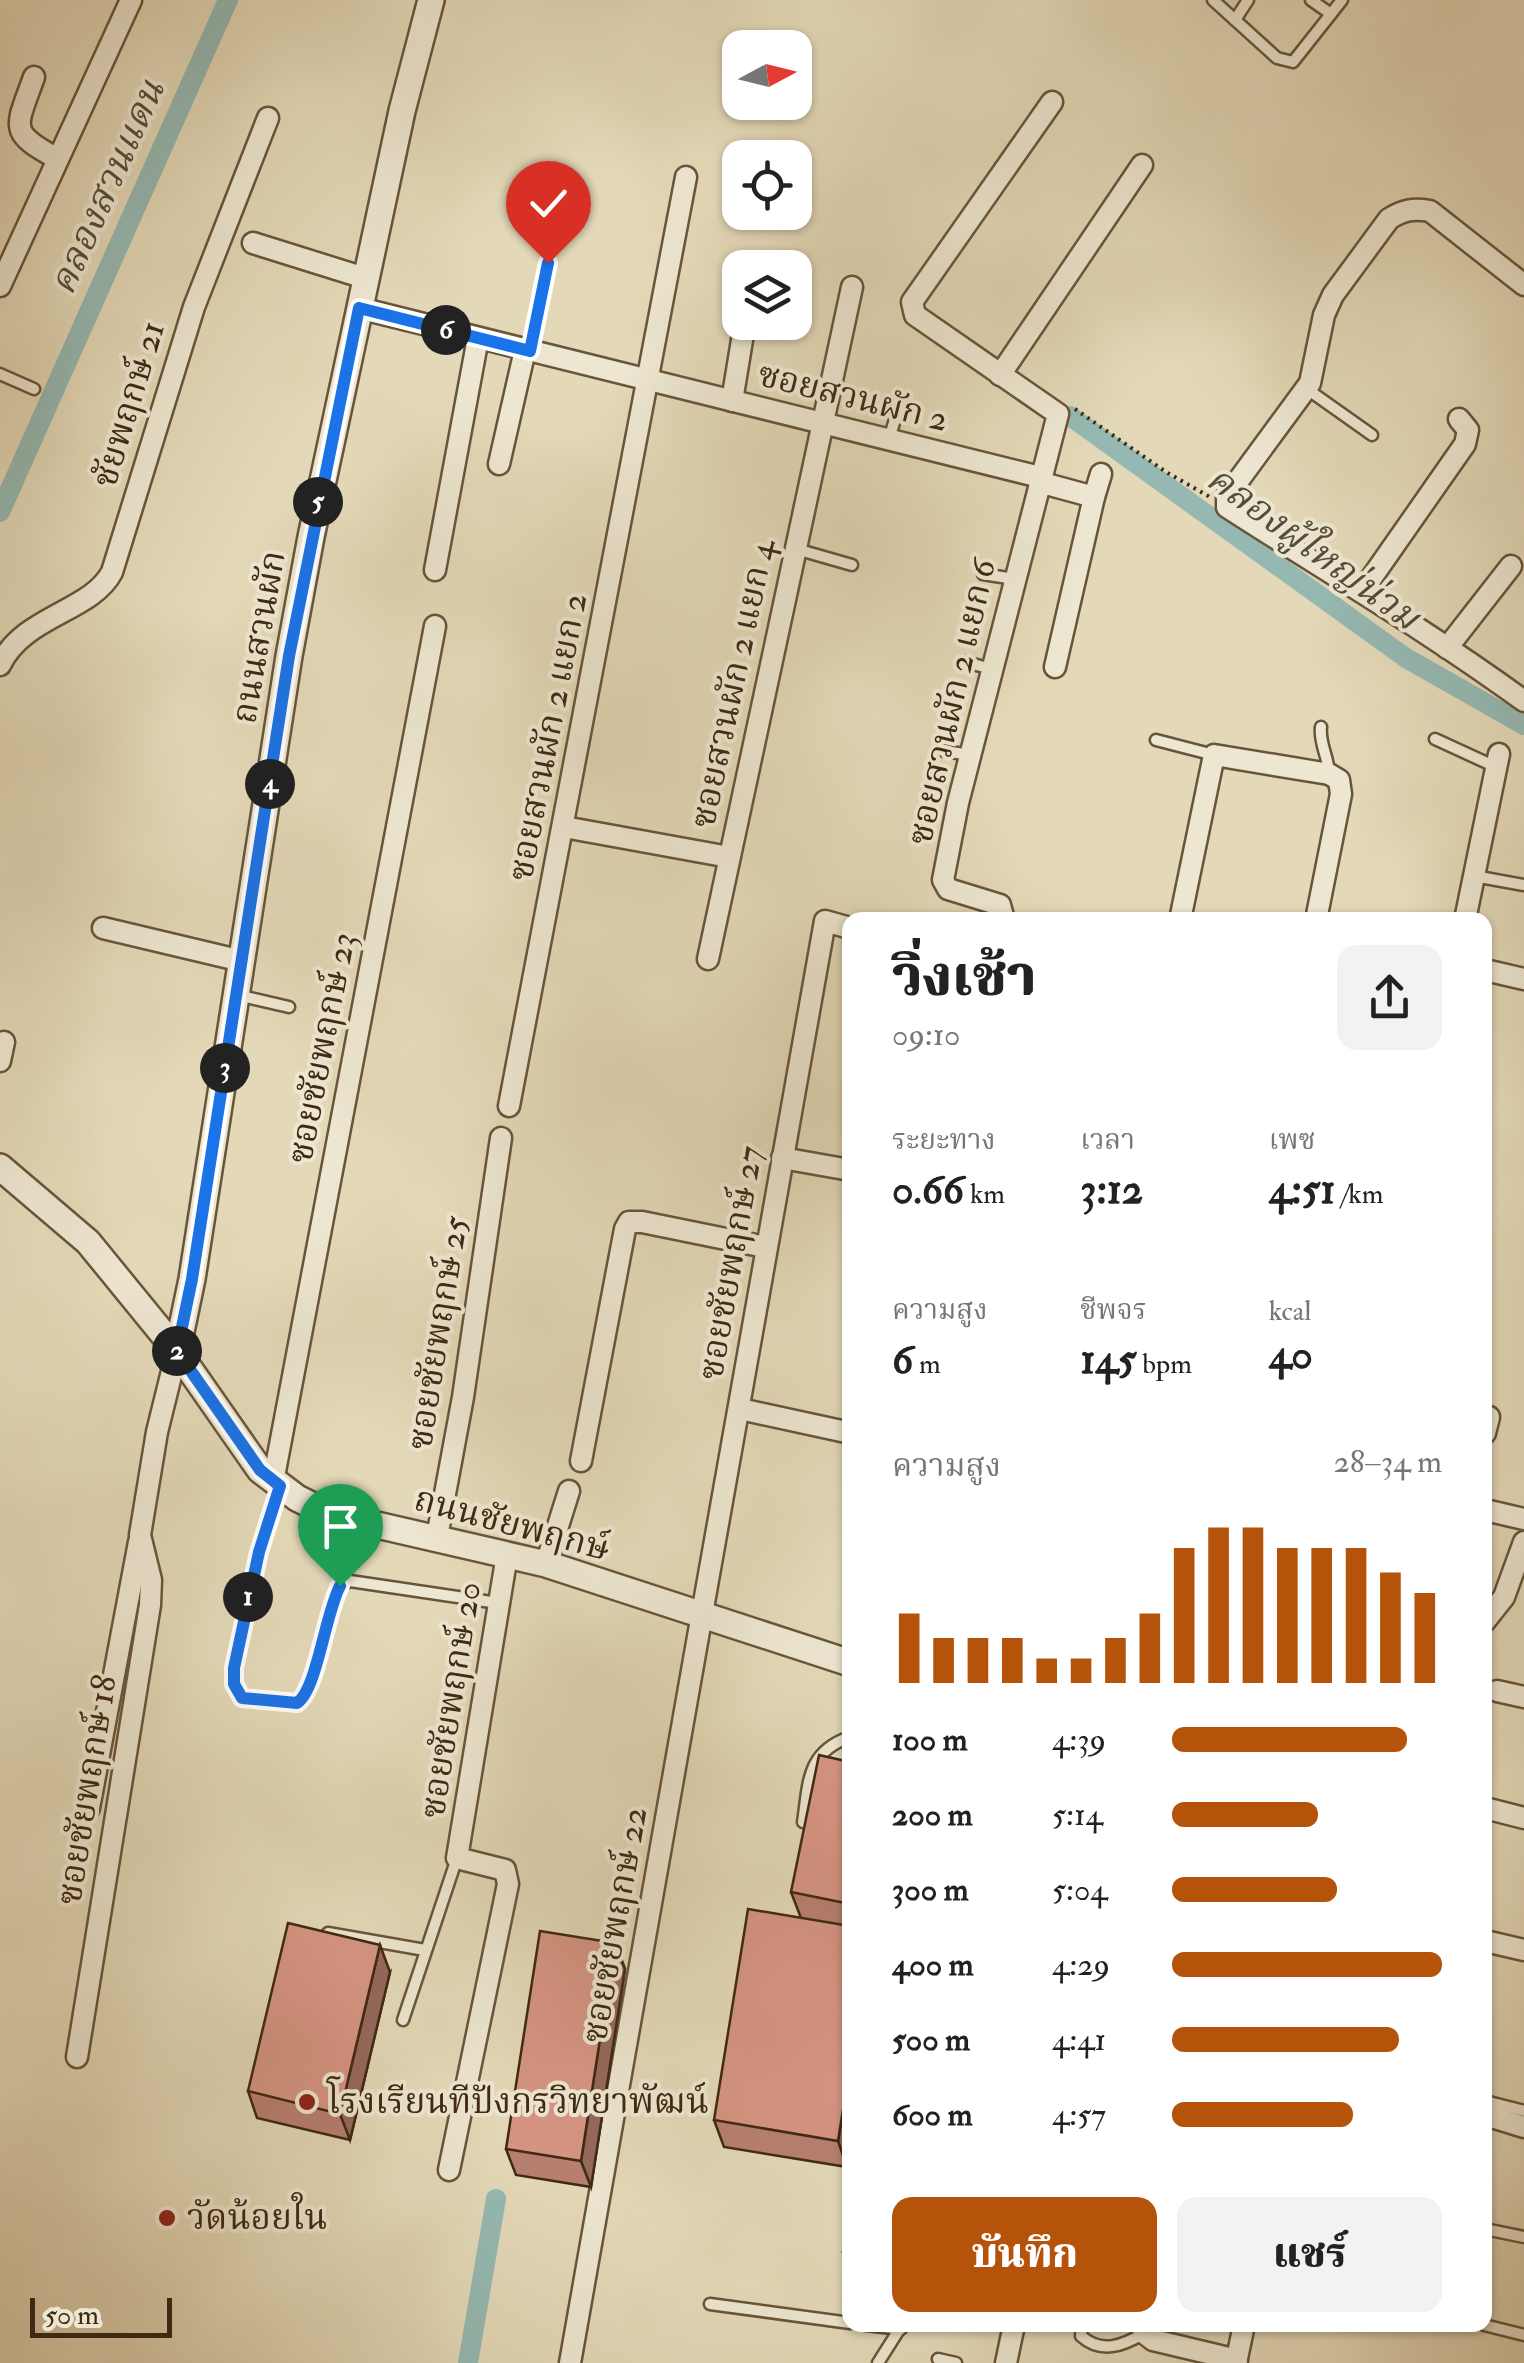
<!DOCTYPE html>
<html lang="th">
<meta charset="utf-8">
<style>
:root{--surface:#fff;--page:#f2f2f2;--text:#222;--muted:#767676;--accent:#b45309}
body{margin:0;font-family:"IM FELL Double Pica","Noto Serif Thai",serif;background:var(--page);color:var(--text);height:100vh;display:flex;flex-direction:column;font-size:38px;white-space:nowrap}
*{box-sizing:border-box;margin:0}
p{font-size:32px;color:var(--muted)}
.icon{flex:none;width:55px;height:55px;fill:none;stroke:currentColor;stroke-width:2;stroke-linecap:round;stroke-linejoin:round}
.map{position:relative;flex:1;overflow:hidden}
.panel{position:absolute;left:842px;top:912px;width:650px;height:1420px;display:flex;flex-direction:column;background:var(--surface);border-radius:20px;box-shadow:0 2px 8px #0004}
.panel>*{flex:none}
.needle{width:65px;rotate:83deg}
.tools{position:absolute;left:722px;top:30px;display:grid;gap:20px}
.tools a{display:grid;place-items:center;width:90px;height:90px;border-radius:20px;background:var(--surface);box-shadow:0 2px 8px #0004;font-size:50px}
.scale{position:absolute;left:30px;bottom:25px;width:142px;box-sizing:border-box;padding-left:10px;border:5px solid #3e2912;border-top:0;font-size:28px;line-height:35px;white-space:nowrap;color:#3e2912;-webkit-text-stroke:8px #ede6d0;paint-order:stroke}
.pin{position:absolute;display:grid;place-items:center;width:85px;height:85px;color:#fff;margin:-102px -42px;border-radius:50% 50% 50% 0;rotate:-45deg;box-shadow:0 0 10px #0007}
.pin .icon{rotate:45deg}
.km{position:absolute;width:50px;height:50px;margin:-25px;border-radius:50%;background:#222;color:#fff;font-size:28px;line-height:50px;text-align:center}
.round{display:grid;place-items:center;flex:none;width:105px;height:105px;border-radius:20px;background:var(--page)}
.overview{display:flex;align-items:center;justify-content:space-between;height:170px;padding:0 50px}
h1{font-size:55px;font-weight:800;line-height:75px}
.metrics{display:grid;grid-template-columns:repeat(3,1fr);gap:15px;height:170px;padding:10px 50px}
.metrics div{display:grid;align-content:center}
.metrics b{font-size:42px;font-weight:800}
.metrics small{font-size:28px;font-weight:400}
.metrics p{font-size:28px}
.chart{height:280px;padding:20px 50px}
.chart p{display:flex;justify-content:space-between}
.chart svg{width:100%;height:180px;margin-top:10px;stroke:var(--accent);stroke-width:6}
.cta{display:flex;gap:20px;margin-top:auto;padding:20px 50px}
.cta a{flex:1;height:115px;border-radius:20px;background:var(--accent);color:#fff;font-size:40px;font-weight:800;line-height:115px;text-align:center}
.cta a+a{background:var(--page);color:var(--text)}
ul{padding:0 50px;list-style:none;font-size:32px}
li{display:grid;grid-template-columns:160px 120px 1fr;align-items:center;height:75px}
li i{height:25px;border-radius:12px;background:var(--accent)}
.map>svg:first-child{display:block}
.lines{fill:none;stroke-linecap:round;stroke-linejoin:round}
.canal{stroke:#95b9b2;stroke-width:20}
.service-casing{stroke:#67553b;stroke-width:15}
.minor-casing{stroke:#67553b;stroke-width:25}
.tertiary-casing{stroke:#67553b;stroke-width:30}
.path{stroke:#3e2912;stroke-width:4;stroke-dasharray:2.5 5;stroke-linecap:butt}
.service{stroke:#ede6d0;stroke-width:10}
.minor{stroke:#ede6d0;stroke-width:20}
.tertiary{stroke:#ede6d0;stroke-width:25}
.wall{fill:#b77f70;stroke:#3e2912;stroke-width:2.5}
.shaded-wall{fill:#95685b;stroke:#3e2912;stroke-width:2.5}
.building{fill:#d59482;stroke:#3e2912;stroke-width:2.5}
.route-casing{stroke:#fff;stroke-width:20}
.route{stroke:#1a73e8;stroke-width:12}
.poi-dot{fill:#8f2418;stroke:#ede6d0;stroke-width:4}
.labels{text-anchor:middle;dominant-baseline:central;stroke-width:8;stroke-linejoin:round;paint-order:stroke}
.street-label{font-size:35px;fill:#3e2912;stroke:#ede6d0}
.poi-label{font-size:35px;fill:#3e2912;stroke:#ede6d0;text-anchor:start}
.water-label{font-size:38px;font-style:italic;fill:#544d3a;stroke:#ede6d0}
</style>
<div class="map">
<svg width="1524" height="2363" viewBox="0 0 1524 2363">
<rect width="100%" height="100%" fill="#e3d8b7"/>
<filter id="stains"><feTurbulence type="fractalNoise" baseFrequency=".002" numOctaves="4"/><feColorMatrix values="0 0 0 0 .2 0 0 0 0 .09 0 0 0 0 .02 0 0 0 .5 -.17"/></filter>
<radialGradient id="worn" r=".72"><stop offset=".6" stop-color="#630" stop-opacity="0"/><stop offset="1" stop-color="#630" stop-opacity=".3"/></radialGradient>
<g class="lines">
<!-- canal -->
<g class="canal">
<polyline points="1070,416 1406,658 1524,725"/>
<polyline points="0,512 228,0"/>
<polyline points="468,2363 496,2199"/>
</g>
<!-- service casing -->
<g class="service-casing">
<g id="service">
<polyline points="1213,0 1277,58 1293,62 1342,0"/>
<polyline points="1311,0 1331,14"/>
<polyline points="1235,20 1248,0"/>
<polyline points="530,350 548,263"/>
<polyline points="0,374 34,389"/>
<polyline points="1307,389 1372,435"/>
<polyline points="889,439 902,397"/>
<polyline points="796,549 852,565"/>
<polyline points="983,574 1014,579"/>
<polyline points="965,662 992,669"/>
<path d="M1321,727C1319,743 1328,756 1329,773"/>
<polyline points="1435,739 1496,767"/>
<polyline points="1156,740 1214,755"/>
<polyline points="939,750 970,755"/>
<polyline points="1474,876 1524,885"/>
<polyline points="237,995 289,1007"/>
<polyline points="279,1487 259,1552 234,1668 234,1683 242,1698 297,1703 310,1689 334,1596 340,1586 350,1581 498,1603"/>
<path d="M803,1822C809,1783 806,1752 850,1737"/>
<polyline points="328,1933 425,1950"/>
<polyline points="403,2020 457,1858"/>
<polyline points="1485,2101 1524,2111"/>
<polyline points="1485,2229 1524,2237"/>
<polyline points="710,2304 850,2323"/>
<polyline points="866,2325 901,2329"/>
<path d="M1082,2325L1081,2336C1101,2354 1123,2346 1144,2333"/>
<polyline points="1484,2325 1524,2335"/>
<polyline points="938,2359 956,2363"/>
<polyline points="878,2363 902,2325"/>
</g>
</g>
<!-- minor casing -->
<g class="minor-casing">
<g id="minor">
<path d="M34,77C16,128 7,132 58,159"/>
<polyline points="253,243 368,279"/>
<path d="M1524,285L1430,211C1413,208 1403,210 1389,219L1333,295L1324,315L1310,383L1227,496V507C1326,571 1428,631 1524,701"/>
<polyline points="0,286 131,0"/>
<polyline points="359,308 1040,477"/>
<polyline points="1000,375 1142,165"/>
<polyline points="732,401 745,322"/>
<polyline points="499,464 525,350"/>
<polyline points="1039,482 1094,497 1101,474"/>
<polyline points="435,570 478,338"/>
<polyline points="1363,590 1465,444 1468,430 1459,419"/>
<polyline points="1447,648 1511,566"/>
<path d="M0,665C24,615 91,612 112,572L194,307L268,118"/>
<polyline points="1055,667 1094,497"/>
<polyline points="564,827 729,857"/>
<polyline points="1004,920 1000,905 948,889 943,880 958,803 1058,414 915,315 912,302 1052,102"/>
<polyline points="1180,920 1214,755 1329,774 1339,780 1341,794 1316,920"/>
<polyline points="1465,920 1499,754"/>
<polyline points="103,928 242,961"/>
<polyline points="708,959 852,287"/>
<polyline points="1485,970 1524,979"/>
<polyline points="0,1061 4,1042"/>
<polyline points="509,1106 686,177"/>
<polyline points="782,1158 850,1170"/>
<polyline points="740,1409 846,1432"/>
<polyline points="1485,1433 1489,1417"/>
<polyline points="581,1461 625,1229 629,1222 642,1222 765,1247"/>
<polyline points="273,1482 435,626"/>
<polyline points="1485,1510 1524,1519"/>
<polyline points="437,1537 463,1397 501,1138"/>
<polyline points="546,1564 569,1491"/>
<polyline points="1485,1621 1504,1597 1524,1542"/>
<polyline points="1497,1691 1524,1697"/>
<polyline points="89,1808 139,1542"/>
<polyline points="1485,1808 1524,1818"/>
<polyline points="1485,1941 1524,1950"/>
<polyline points="77,2057 150,1605 151,1580 140,1535 157,1432 177,1351"/>
<polyline points="1485,2115 1524,2127"/>
<polyline points="449,2170 508,1884 505,1870 457,1858 507,1555"/>
<polyline points="1142,2325 1144,2333 1153,2340 1237,2360"/>
<path d="M570,2363C656,1883 738,1401 825,921L850,928"/>
<polyline points="1006,2363 1014,2325"/>
<polyline points="1236,2363 1244,2325"/>
</g>
</g>
<!-- tertiary casing -->
<g class="tertiary-casing">
<g id="tertiary">
<polyline points="0,1167 88,1242 177,1351 260,1470 297,1498 321,1510 364,1522 546,1564 850,1663"/>
<polyline points="177,1351 192,1279 289,656 311,537 402,111 431,0"/>
</g>
</g>
<!-- path -->
<polyline class="path" points="1075,409 1166,472 1210,497"/>
<!-- service -->
<use href="#service" class="service"/>
<!-- minor -->
<use href="#minor" class="minor"/>
<!-- tertiary -->
<use href="#tertiary" class="tertiary"/>
</g>
<!-- wall -->
<g class="wall">
<polygon points="850,1762 850,2152 847,2167 724,2147 714,2120 801,1918 791,1892"/>
<polygon points="615,1943 625,1969 591,2187 516,2175 506,2149"/>
<polygon points="390,1972 350,2140 257,2118 248,2091"/>
<polygon points="850,2210 850,2270 843,2252"/>
</g>
<!-- shaded-wall -->
<g class="shaded-wall">
<polygon points="615,1943 625,1969 591,2187 581,2161"/>
<polygon points="380,1945 390,1972 350,2140 340,2114"/>
<polygon points="850,2066 850,2152 847,2167 838,2141"/>
</g>
<!-- building -->
<g class="building">
<polygon points="819,1755 850,1762 850,1904 791,1892"/>
<polygon points="748,1909 850,1926 850,2066 838,2141 714,2120"/>
<polygon points="288,1923 380,1945 340,2114 248,2091"/>
<polygon points="540,1931 615,1943 581,2161 506,2149"/>
<polygon points="850,2210 850,2253 843,2252"/>
</g>
<g class="lines">
<!-- route casing -->
<g class="route-casing">
<path id="route" d="M340,1586C325,1614 317,1690 297,1703L242,1698L234,1684V1668L259,1552L280,1486L260,1470L177,1351L192,1279L289,656L359,308L530,351L548,263"/>
</g>
<!-- route -->
<use href="#route" class="route"/>
</g>
<!-- markers -->
<g class="poi-dot">
<circle cx="307" cy="2102" r="10"/>
<circle cx="167" cy="2218" r="10"/>
</g>
<g class="labels">
<!-- street labels -->
<g class="street-label">
<text transform="translate(853 397) rotate(14)">ซอยสวนผัก 2</text>
<text transform="translate(129 404) rotate(-73)">ชัยพฤกษ์ 21</text>
<text transform="translate(259 637) rotate(-80)">ถนนสวนผัก</text>
<text transform="translate(733 684) rotate(-78)">ซอยสวนผัก 2 แยก 4</text>
<text transform="translate(952 702) rotate(-77)">ซอยสวนผัก 2 แยก 6</text>
<text transform="translate(548 737) rotate(-79)">ซอยสวนผัก 2 แยก 2</text>
<text transform="translate(322 1048) rotate(-79)">ซอยชัยพฤกษ์ 23</text>
<text transform="translate(731 1263) rotate(-80)">ซอยชัยพฤกษ์ 27</text>
<text transform="translate(438 1333) rotate(-81)">ซอยชัยพฤกษ์ 25</text>
<text transform="translate(512 1524) rotate(15)">ถนนชัยพฤกษ์</text>
<text transform="translate(451 1700) rotate(-81)">ซอยชัยพฤกษ์ 20</text>
<text transform="translate(87 1790) rotate(-81)">ซอยชัยพฤกษ์ 18</text>
<text transform="translate(615 1925) rotate(-80)">ซอยชัยพฤกษ์ 22</text>
</g>
<!-- poi labels -->
<g class="poi-label">
<text x="327" y="2102">โรงเรียนทีปังกรวิทยาพัฒน์</text>
<text x="187" y="2218">วัดน้อยใน</text>
</g>
<!-- water labels -->
<g class="water-label">
<text transform="translate(107 187) rotate(-66)">คลองสวนแดน</text>
<text transform="translate(1313 548) rotate(36)">คลองผู้ใหญ่น่วม</text>
</g>
</g>
<rect width="100%" height="100%" filter="url(#stains)"/>
<rect width="100%" height="100%" fill="url(#worn)"/>
</svg>
<div class="tools">
<a><svg class="needle" viewBox="-14 -14 28 28"><path d="M0-13l5 13h-10z" fill="#e53935"/><path d="M0 13l5-13h-10z" fill="#767676"/></svg></a>
<a><svg class="icon" aria-label="locate" viewBox="0 0 24 24"><circle cx="12" cy="12" r="6"/><path d="M12 2v4M12 18v4M2 12h4M18 12h4"/></svg></a>
<a><svg class="icon" aria-label="layers" viewBox="0 0 24 24"><path d="M12 4l9 5-9 5-9-5zM3 14l9 5 9-5"/></svg></a>
</div>
<div class="scale">50 m</div>
<div class="pin" style="left:340px;top:1586px;background:#1e9e55"><svg class="icon" aria-label="arrive" viewBox="0 0 24 24"><path d="M6 21V4h12l-3 4 3 4H6"/></svg></div>
<div class="pin" style="left:548px;top:263px;background:#d93025"><svg class="icon" aria-label="check" viewBox="0 0 24 24"><path d="M5 12l5 5 9-10"/></svg></div>
<b class="km" style="left:248px;top:1597px">1</b>
<b class="km" style="left:177px;top:1351px">2</b>
<b class="km" style="left:225px;top:1068px">3</b>
<b class="km" style="left:270px;top:784px">4</b>
<b class="km" style="left:318px;top:502px">5</b>
<b class="km" style="left:446px;top:330px">6</b>
<section class="panel">
<div class="overview"><div><h1>วิ่งเช้า</h1><p>09:10</p></div><a class="round"><svg class="icon" aria-label="share" viewBox="0 0 24 24"><path d="M12 15V3M7 8l5-5 5 5M5 13v7h14v-7"/></svg></a></div>
<div class="metrics">
<div><p>ระยะทาง</p><b>0.66<small> km</small></b></div>
<div><p>เวลา</p><b>3:12</b></div>
<div><p>เพซ</p><b>4:51<small> /km</small></b></div>
</div>
<div class="metrics">
<div><p>ความสูง</p><b>6<small> m</small></b></div>
<div><p>ชีพจร</p><b>145<small> bpm</small></b></div>
<div><p>kcal</p><b>40</b></div>
</div>
<div class="chart"><p><span>ความสูง</span>28–34 m</p>
<svg viewBox="0 0 160 44" preserveAspectRatio="none"><path d="M5 44V27M15 44V33M25 44V33M35 44V33M45 44V38M55 44V38M65 44V33M75 44V27M85 44V11M95 44V6M105 44V6M115 44V11M125 44V11M135 44V11M145 44V17M155 44V22"/></svg>
</div>
<ul>
<li><b>100 m</b>4:39<i style="width:87%"></i></li>
<li><b>200 m</b>5:14<i style="width:54%"></i></li>
<li><b>300 m</b>5:04<i style="width:61%"></i></li>
<li><b>400 m</b>4:29<i style="width:100%"></i></li>
<li><b>500 m</b>4:41<i style="width:84%"></i></li>
<li><b>600 m</b>4:57<i style="width:67%"></i></li>
</ul>
<div class="cta"><a>บันทึก</a><a>แชร์</a></div>
</section>
</div>
